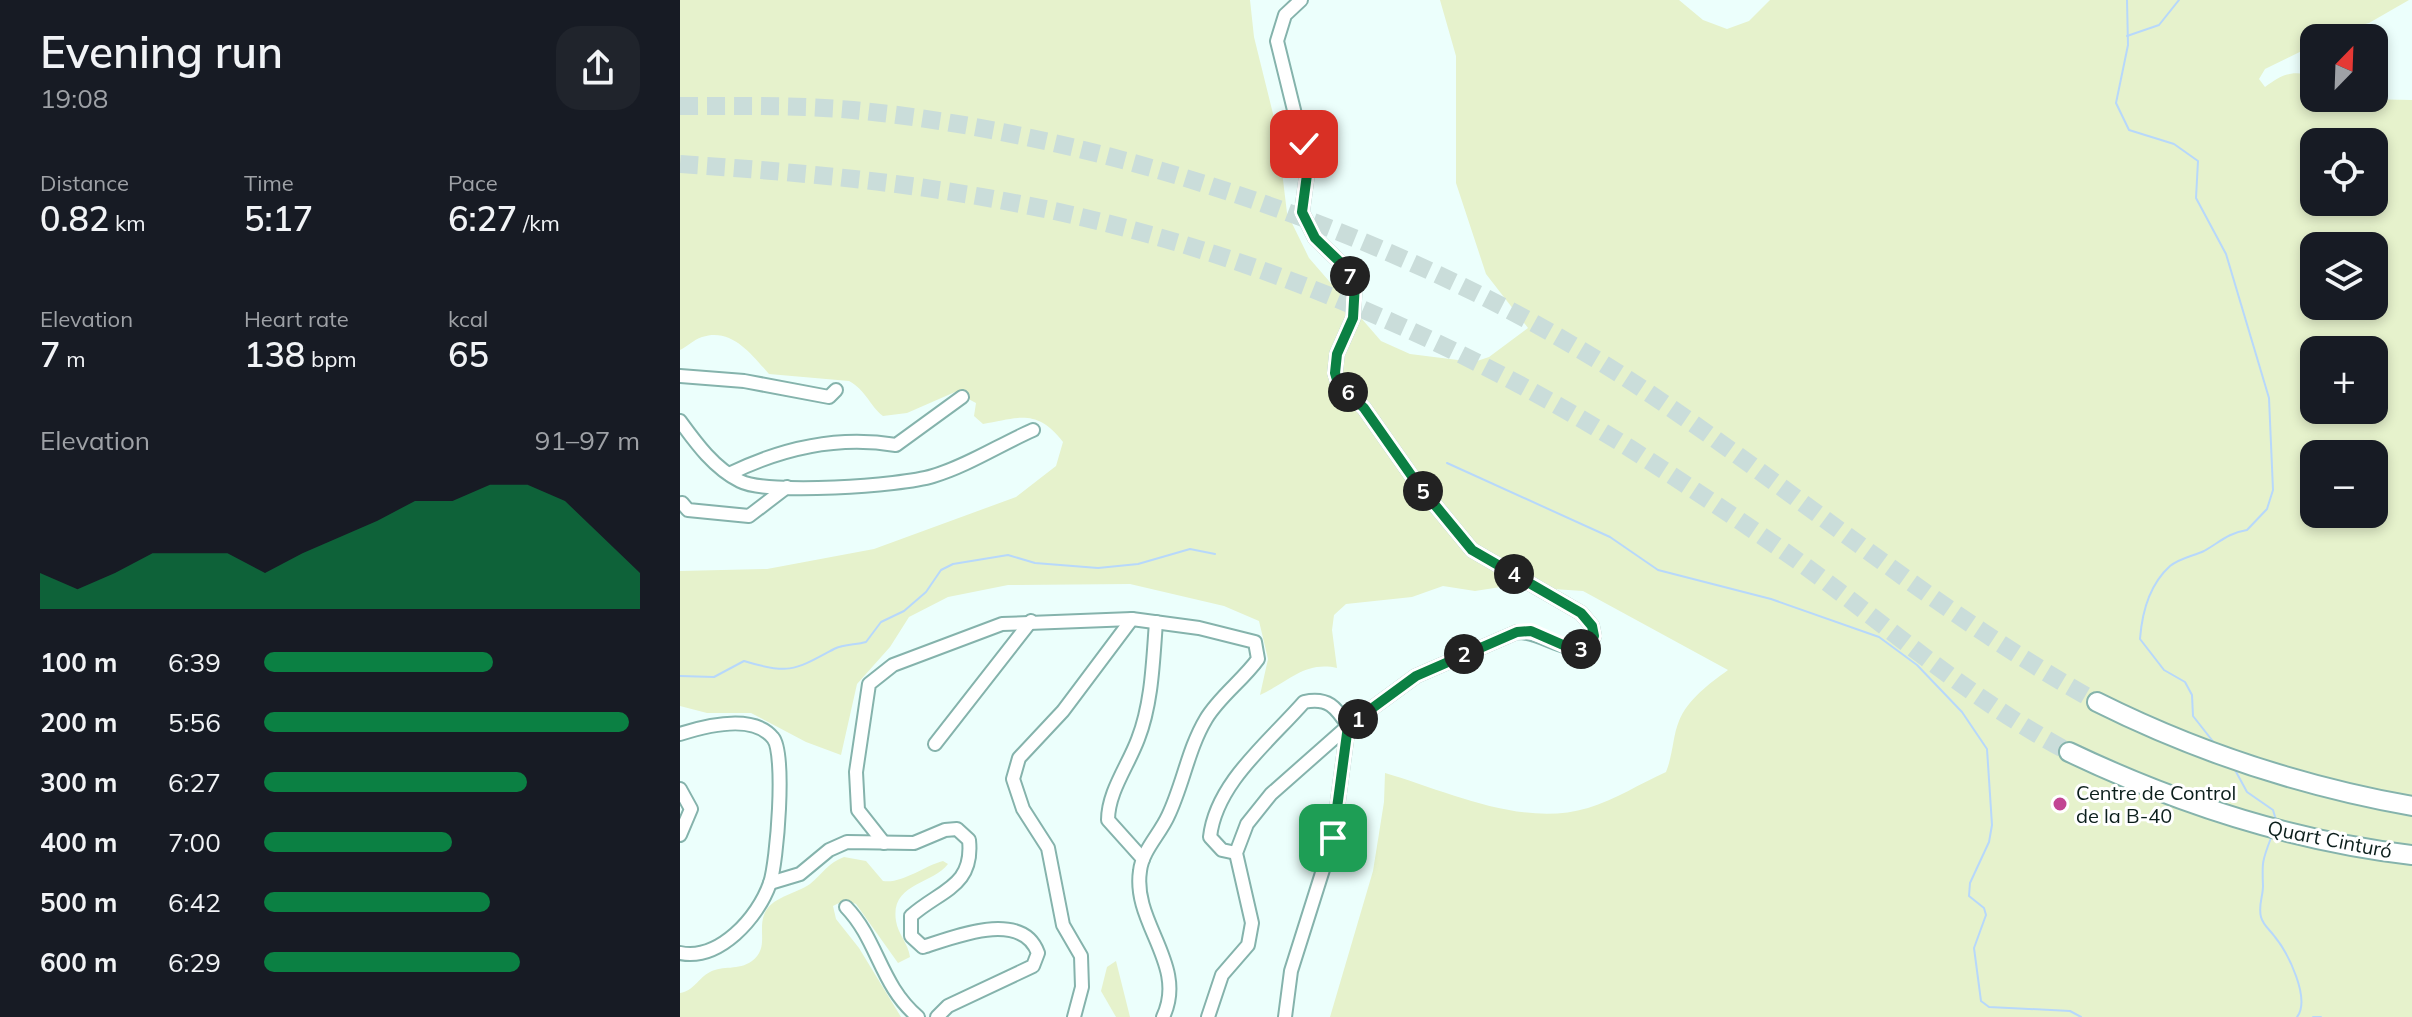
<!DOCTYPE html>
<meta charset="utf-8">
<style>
:root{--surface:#171b24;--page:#20242c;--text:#f1f3f6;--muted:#9ea1a6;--accent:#0b8043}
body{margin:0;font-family:Mulish,sans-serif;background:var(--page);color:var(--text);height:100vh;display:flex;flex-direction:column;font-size:30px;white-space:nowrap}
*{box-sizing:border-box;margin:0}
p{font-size:26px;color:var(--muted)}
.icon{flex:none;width:44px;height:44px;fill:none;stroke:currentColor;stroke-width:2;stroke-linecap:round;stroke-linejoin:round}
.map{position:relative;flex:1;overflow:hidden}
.details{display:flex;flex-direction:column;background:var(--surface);width:680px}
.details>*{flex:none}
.needle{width:52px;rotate:23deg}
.fabs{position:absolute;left:1620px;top:24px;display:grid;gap:16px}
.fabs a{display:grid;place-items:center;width:88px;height:88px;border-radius:16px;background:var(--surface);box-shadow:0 4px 12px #0003;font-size:40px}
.pin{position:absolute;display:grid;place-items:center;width:68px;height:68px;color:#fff;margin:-34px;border-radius:16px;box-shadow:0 4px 12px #0006}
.km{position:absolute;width:40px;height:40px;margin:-20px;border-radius:50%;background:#222;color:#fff;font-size:22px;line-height:40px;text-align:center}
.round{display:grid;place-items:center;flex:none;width:84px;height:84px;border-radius:24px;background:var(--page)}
.headline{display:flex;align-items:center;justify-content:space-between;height:136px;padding:0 40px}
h1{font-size:44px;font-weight:600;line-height:60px}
.metrics{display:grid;grid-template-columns:repeat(3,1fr);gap:12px;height:136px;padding:8px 40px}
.metrics div{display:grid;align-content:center}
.metrics b{font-size:34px;font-weight:600}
.metrics small{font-size:22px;font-weight:400}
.metrics p{font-size:22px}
.chart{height:224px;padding:16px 40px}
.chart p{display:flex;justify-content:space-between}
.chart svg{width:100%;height:144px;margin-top:8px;fill:var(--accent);opacity:.7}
ul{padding:0 40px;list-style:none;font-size:26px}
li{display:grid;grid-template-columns:128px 96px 1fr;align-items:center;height:60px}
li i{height:20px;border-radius:10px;background:var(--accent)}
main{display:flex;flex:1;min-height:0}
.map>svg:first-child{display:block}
.green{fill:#e6f2cc;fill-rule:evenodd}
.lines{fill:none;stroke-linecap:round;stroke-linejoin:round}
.stream{stroke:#b7d8fb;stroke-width:2}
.highway-tunnel{stroke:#caddda;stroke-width:18;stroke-dasharray:18 9;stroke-linecap:butt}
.minor-casing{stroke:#85b3ac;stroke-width:16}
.highway-casing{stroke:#85b3ac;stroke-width:22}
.minor{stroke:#fff;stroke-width:12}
.highway{stroke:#fff;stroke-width:18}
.route-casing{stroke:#fff;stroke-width:16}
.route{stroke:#0b8043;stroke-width:10}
.poi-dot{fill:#c24593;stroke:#fff;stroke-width:3}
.labels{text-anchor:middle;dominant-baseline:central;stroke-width:6;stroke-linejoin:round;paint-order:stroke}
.poi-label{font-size:20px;fill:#0c1f1c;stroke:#fff;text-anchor:start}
.street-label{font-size:20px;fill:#0c1f1c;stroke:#fff}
</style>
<main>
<section class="details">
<div class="headline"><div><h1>Evening run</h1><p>19:08</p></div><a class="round"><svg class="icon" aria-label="share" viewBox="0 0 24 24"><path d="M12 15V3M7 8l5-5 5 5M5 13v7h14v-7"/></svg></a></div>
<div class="metrics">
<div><p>Distance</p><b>0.82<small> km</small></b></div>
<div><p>Time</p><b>5:17</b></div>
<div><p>Pace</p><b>6:27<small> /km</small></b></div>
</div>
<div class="metrics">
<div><p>Elevation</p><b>7<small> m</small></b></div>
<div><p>Heart rate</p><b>138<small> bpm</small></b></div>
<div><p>kcal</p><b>65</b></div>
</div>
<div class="chart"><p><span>Elevation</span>91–97 m</p>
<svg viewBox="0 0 160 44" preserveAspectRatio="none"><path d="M0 44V33L10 38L20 33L30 27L40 27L50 27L60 33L70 27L80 22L90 17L100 11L110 11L120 6L130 6L140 11L150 22L160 33V44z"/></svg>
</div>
<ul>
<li><b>100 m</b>6:39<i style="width:61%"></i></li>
<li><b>200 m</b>5:56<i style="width:97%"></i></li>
<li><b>300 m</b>6:27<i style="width:70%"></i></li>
<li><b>400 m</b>7:00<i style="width:50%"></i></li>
<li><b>500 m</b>6:42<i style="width:60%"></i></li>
<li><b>600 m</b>6:29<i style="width:68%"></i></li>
</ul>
</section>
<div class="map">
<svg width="1732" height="1017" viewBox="0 0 1732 1017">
<rect width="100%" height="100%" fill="#ecfffc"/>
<!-- green -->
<g class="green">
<path d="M0,0H570L574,37L597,130L607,213L629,258L701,341L730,354L794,362L809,357L848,328L806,274L776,183V56L760,0H999L1023,20L1047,29L1069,21L1090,0H1729L1689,23L1634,38V45L1585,69L1579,79L1585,87C1603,74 1611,70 1634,76V98L1732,100V1017H650L693,871L704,802L705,773C767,791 842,828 908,808C935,800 961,783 986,772C993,755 993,735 999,721C1008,699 1029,684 1048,670L903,591L827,586L795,591L763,586L732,597L666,604L654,615L652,630L657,668C624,661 609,682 580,695L588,659L579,621L544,606L450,584L328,585L268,597L229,617L210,647L177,684L161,755L126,742L71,713H27L0,706V571L87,569L194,549L336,497L376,466L383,442C357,408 338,418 303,424L294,416L296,403L275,392L227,413L203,416C189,405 186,390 169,381L89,374C72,355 52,327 22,337C13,340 8,346 0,350ZM1634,142H1694V202H1634ZM1634,246H1694V306H1634ZM1634,350H1694V410H1634ZM1634,454H1694V514H1634Z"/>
<path d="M164,857L186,861L203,881C222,884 244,866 263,861L268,864C252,885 210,883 216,921C218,934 228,943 230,957L218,963L176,904L165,900L153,906L156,919L179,948L221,1017H0V993C14,991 18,978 30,972C43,965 58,971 72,961C89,948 78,931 84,915C90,897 116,894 130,884C142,874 148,863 164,857Z"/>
<polygon points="436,961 450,1017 436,1017 421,991 427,967"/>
</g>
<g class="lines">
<!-- stream -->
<g class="stream">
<path d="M1447,0L1448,45L1436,103L1449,130L1494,144L1518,161L1516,198L1546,254L1589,398L1593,490L1587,509L1567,530C1548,533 1540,542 1524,551C1513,556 1500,558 1490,566C1469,585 1462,612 1460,639L1484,670L1505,682L1512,695L1513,716L1535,744"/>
<polyline points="1447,36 1479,25 1499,0"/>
<polyline points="767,463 930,537 978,570 1091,599 1199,637 1237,665 1282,712 1307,749 1312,825 1309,842 1290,883 1289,896 1304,908 1306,915 1294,948 1301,1001 1309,1007 1390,1011 1401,1017"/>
<path d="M0,676L34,677L64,661C109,675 115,670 154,649C164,644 176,645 186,642L201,622L224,611L246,592L261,570L273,564L328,555L355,563L418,568L458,564L510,549L535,554"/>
<polyline points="1554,768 1567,792 1593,810 1596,820"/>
<path d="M1591,838C1582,861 1582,863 1583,886C1583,897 1578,905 1581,917C1583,925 1590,930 1595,937C1608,953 1631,999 1617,1017"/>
<polyline points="1633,1017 1641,1017"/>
</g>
<!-- highway-tunnel -->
<g class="highway-tunnel">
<path d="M0,106C58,106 116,105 173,110C432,135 731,238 949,380C1108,484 1251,610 1417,702"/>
<path d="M0,164C116,172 231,182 345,205C557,246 768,335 951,449C1007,485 1064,523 1118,561C1208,626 1291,700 1389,752"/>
</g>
<!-- minor casing -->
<g class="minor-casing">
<g id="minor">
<polyline points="0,376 64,381 149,397 156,390"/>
<path d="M0,421C16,443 34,468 60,481C87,495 221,486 253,476C287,466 321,444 353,430"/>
<path d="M49,474C102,448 157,435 216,445L282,397"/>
<polyline points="2,503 8,510 69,516 107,487"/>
<path d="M0,734C25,726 73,713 93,738C106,753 97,863 90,883C78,918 39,961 0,953"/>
<polyline points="255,744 351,621"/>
<polyline points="0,789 11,809 0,835"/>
<path d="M204,843L178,810L176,772L189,684L213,665L322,624L452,619L519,628L575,642L578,659C563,680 539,697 526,719C508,749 503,785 488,816C480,834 462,851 460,871C452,923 508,965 483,1017"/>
<path d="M556,853L542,850L530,837C536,783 589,742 624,702C648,697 656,707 668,726"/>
<path d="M463,859L428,820C428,792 448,766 458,739C472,703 473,661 476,622"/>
<path d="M90,883L120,874L149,850L167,842L234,843L265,830L277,829L289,840C294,887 260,890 231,916V936L243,947C274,937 342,909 358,953L353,966L268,1006L257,1017"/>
<path d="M166,907C198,940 200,985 238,1017"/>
<polyline points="394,1017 402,987 401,956 383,925 368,848 343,809 333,779 339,758 383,711 452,619"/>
<path d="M528,1017L542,975L568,945L572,923L556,853L567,824L591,794L668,726L736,676L837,632C862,631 884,655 909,646L914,636L912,626L901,613L792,550L736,482L684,408L658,383L655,373L657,354L673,318L675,283L664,266L635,238L622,212L628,167L597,41L605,15L621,0"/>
<polyline points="605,1017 611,971 653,838 668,726"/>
</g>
</g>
<!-- highway casing -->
<g class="highway-casing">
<g id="highway">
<path d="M1417,702C1519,753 1620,786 1732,806"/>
<path d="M1389,752C1498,804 1612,841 1732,855"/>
</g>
</g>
<!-- minor -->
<use href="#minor" class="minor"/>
<!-- highway -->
<use href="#highway" class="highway"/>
</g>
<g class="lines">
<!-- route casing -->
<g class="route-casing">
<polyline id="route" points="624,144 628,167 622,212 635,238 664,266 675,283 673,318 657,354 655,373 658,383 684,408 736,482 792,550 901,613 912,626 914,636 909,646 890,648 851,631 837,632 736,676 668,726 653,838"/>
</g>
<!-- route -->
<use href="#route" class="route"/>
</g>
<!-- markers -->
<circle class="poi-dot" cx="1380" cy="804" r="8"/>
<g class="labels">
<!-- poi labels -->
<g class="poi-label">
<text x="1396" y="792">Centre de Control<tspan x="1396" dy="23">de la B-40</tspan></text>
</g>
<!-- street labels -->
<g class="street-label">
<text transform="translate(1650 839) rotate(11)">Quart Cinturó</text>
</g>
</g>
</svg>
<div class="fabs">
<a><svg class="needle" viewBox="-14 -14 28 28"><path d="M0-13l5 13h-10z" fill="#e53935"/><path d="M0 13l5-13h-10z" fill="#9ea1a6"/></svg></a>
<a><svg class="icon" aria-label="locate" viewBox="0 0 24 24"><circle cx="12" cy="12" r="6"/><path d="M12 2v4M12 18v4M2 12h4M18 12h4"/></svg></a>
<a><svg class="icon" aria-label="layers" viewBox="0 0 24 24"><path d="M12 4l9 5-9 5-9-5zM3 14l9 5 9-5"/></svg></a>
<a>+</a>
<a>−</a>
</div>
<div class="pin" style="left:653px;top:838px;background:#1e9e55"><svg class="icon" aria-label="arrive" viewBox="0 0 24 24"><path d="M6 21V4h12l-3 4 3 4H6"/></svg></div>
<div class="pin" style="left:624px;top:144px;background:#d93025"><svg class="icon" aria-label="check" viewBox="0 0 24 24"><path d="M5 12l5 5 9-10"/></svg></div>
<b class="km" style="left:678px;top:719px">1</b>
<b class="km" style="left:784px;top:654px">2</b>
<b class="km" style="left:901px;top:649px">3</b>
<b class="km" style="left:834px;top:574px">4</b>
<b class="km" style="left:743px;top:491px">5</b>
<b class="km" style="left:668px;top:392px">6</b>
<b class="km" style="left:670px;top:276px">7</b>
</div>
</main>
